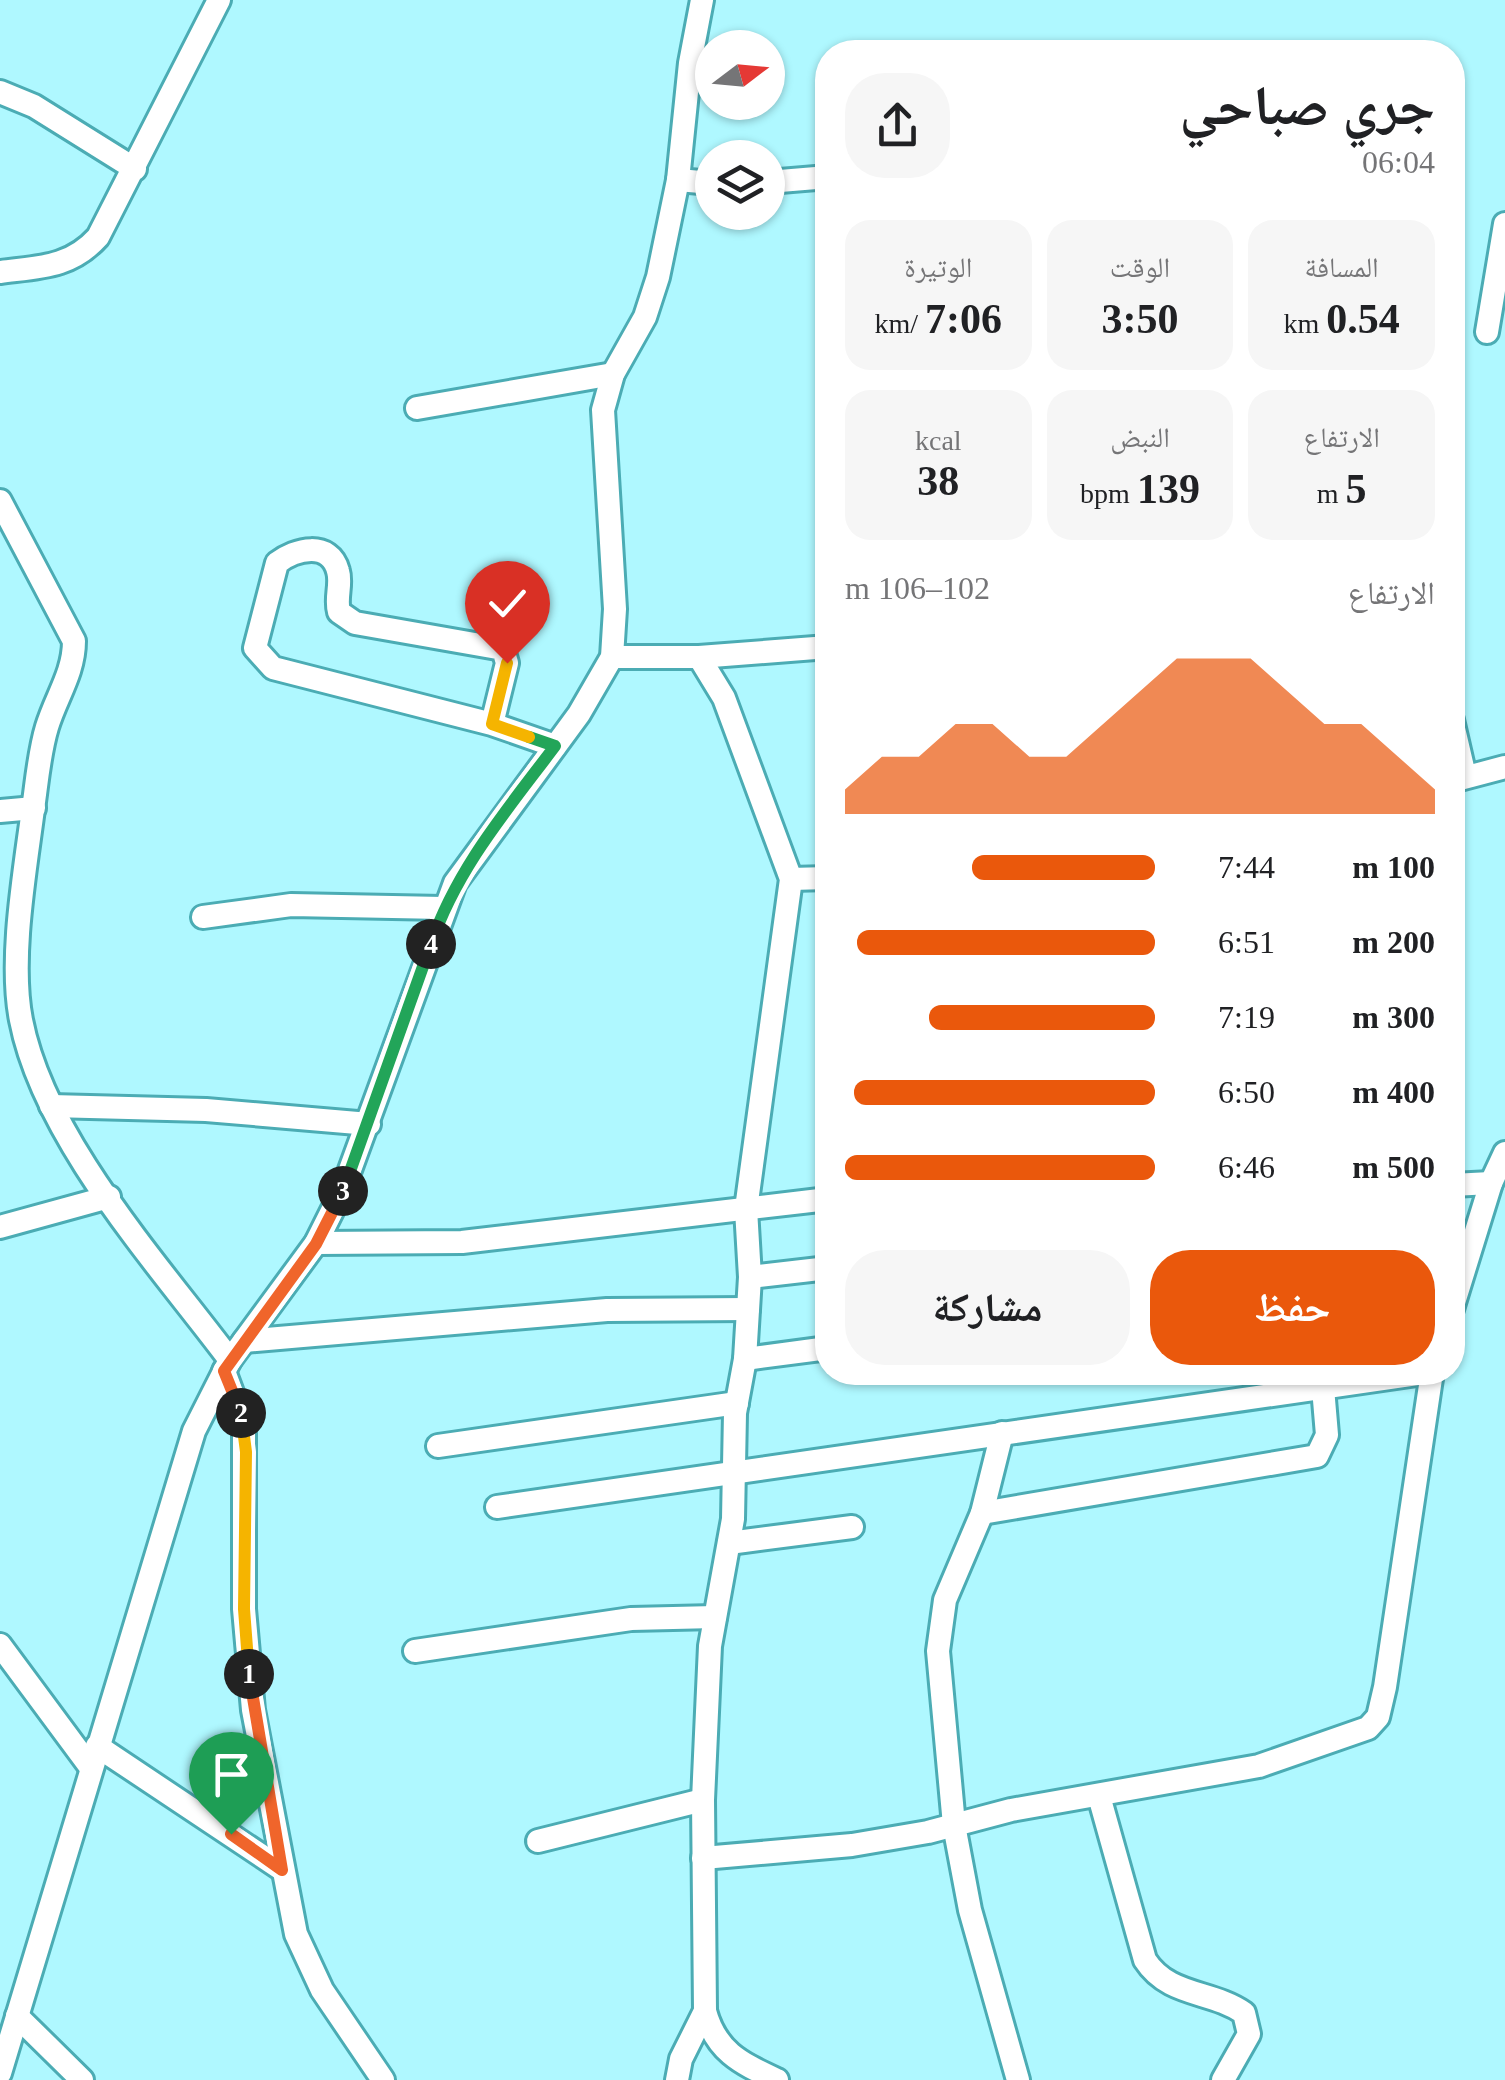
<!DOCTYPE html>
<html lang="ar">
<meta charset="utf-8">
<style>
:root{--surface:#fff;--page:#f6f6f6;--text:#202124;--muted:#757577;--accent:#ea580c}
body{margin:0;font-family:"Times New Roman","Noto Naskh Arabic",serif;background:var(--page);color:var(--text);direction:rtl;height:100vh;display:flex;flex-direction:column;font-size:38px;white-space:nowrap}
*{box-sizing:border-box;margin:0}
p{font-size:32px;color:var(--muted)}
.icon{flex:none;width:55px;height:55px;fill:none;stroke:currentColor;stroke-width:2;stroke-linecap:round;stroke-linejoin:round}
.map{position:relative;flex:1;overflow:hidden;direction:ltr}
.panel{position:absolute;left:815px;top:40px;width:650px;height:1345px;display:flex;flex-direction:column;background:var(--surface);border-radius:40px;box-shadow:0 2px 8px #0004;direction:rtl}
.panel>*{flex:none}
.needle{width:65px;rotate:74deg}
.buttons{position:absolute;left:695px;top:30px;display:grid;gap:20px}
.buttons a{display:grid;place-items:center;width:90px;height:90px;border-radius:50%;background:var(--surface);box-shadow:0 2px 8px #0004;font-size:50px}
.pin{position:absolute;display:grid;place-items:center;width:85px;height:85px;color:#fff;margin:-102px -42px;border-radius:50% 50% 50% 0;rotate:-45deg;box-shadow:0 0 10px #0007}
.pin .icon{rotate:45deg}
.km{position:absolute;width:50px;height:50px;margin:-25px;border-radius:50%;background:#222;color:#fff;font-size:28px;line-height:50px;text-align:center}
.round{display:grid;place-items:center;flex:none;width:105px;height:105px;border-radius:40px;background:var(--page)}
.head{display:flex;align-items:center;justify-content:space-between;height:170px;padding:0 30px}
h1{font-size:55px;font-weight:700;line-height:75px}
.figures{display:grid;grid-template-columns:repeat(3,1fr);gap:15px;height:170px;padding:10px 30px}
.figures div{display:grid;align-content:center;border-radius:25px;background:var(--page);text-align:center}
.figures b{font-size:42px;font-weight:700}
.figures small{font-size:28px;font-weight:400}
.figures p{font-size:28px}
.chart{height:280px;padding:20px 30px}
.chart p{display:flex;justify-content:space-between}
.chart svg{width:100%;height:180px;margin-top:10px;fill:var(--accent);opacity:.7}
.primary-button{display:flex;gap:20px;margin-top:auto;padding:20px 30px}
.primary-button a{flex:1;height:115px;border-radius:40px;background:var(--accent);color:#fff;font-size:40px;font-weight:700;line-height:115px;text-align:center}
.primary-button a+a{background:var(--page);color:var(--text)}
ul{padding:0 30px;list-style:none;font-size:32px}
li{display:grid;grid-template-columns:160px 120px 1fr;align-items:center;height:75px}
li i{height:25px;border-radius:12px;background:var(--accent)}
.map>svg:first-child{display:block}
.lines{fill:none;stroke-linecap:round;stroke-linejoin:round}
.minor-casing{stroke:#4bacb4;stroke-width:28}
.minor{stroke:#fff;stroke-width:22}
.split-1-casing{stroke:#fff;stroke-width:20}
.split-2-casing{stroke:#fff;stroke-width:20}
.split-3-casing{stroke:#fff;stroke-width:20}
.split-4-casing{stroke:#fff;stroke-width:20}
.split-5-casing{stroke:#fff;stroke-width:20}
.split-6-casing{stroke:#fff;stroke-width:20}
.split-1{stroke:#f0652b;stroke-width:12}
.split-2{stroke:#f5b400;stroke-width:12}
.split-3{stroke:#f0652b;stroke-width:12}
.split-4{stroke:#22a559;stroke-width:12}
.split-5{stroke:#22a559;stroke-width:12}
.split-6{stroke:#f5b400;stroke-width:12}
</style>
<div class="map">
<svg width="1505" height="2080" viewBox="0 0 1505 2080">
<rect width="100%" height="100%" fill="#aff8ff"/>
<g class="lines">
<!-- minor casing -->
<g class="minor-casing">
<g id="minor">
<polyline points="0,92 34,106 135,169"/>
<polyline points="678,180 712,183"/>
<polyline points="768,182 828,177"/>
<path d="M0,272C39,267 70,268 98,237L219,0"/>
<polyline points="1487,332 1505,224"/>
<polyline points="417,408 613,374"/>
<path d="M0,501L74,641C74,673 56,697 47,727C39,753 37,782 33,809C25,871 9,959 21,1020C44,1139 158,1264 230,1360"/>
<path d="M612,657H699L724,698L791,879L746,1209L750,1277L745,1359L735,1413L733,1519L710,1646L703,1800L705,2011C716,2052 741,2063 777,2080"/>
<polyline points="699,657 828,647"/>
<polyline points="1452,720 1465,776"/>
<path d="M492,724L507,663L503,649L355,623L339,612C335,598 342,584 338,571C330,540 295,549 277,563L255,648L273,668L492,724L555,746"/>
<polyline points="1452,781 1505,767"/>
<polyline points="0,811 34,808"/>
<polyline points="791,879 828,878"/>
<polyline points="203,917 291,905 443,908"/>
<polyline points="51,1106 206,1110 369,1124"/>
<polyline points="1452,1185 1491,1183"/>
<polyline points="0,1227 109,1197"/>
<polyline points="316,1243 462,1242 828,1199"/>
<polyline points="750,1277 828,1268"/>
<polyline points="1452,1309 1491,1183 1505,1153"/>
<polyline points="244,1341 607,1310 748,1309"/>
<polyline points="745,1359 828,1348"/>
<polyline points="224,1371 244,1425 244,1609 253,1710 296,1934 322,1990 383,2080"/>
<polyline points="1002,1433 982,1513 945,1600 938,1651 954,1825 970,1910 1018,2080"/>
<polyline points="438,1446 737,1403"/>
<polyline points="497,1507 1431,1372"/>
<polyline points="982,1513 1317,1456 1327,1435 1323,1388"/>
<polyline points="729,1543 852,1527"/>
<polyline points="0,1645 91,1768"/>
<polyline points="415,1651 631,1619 715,1617"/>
<polyline points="97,1746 283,1870"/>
<path d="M1099,1796L1145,1960C1169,1997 1211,1990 1244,2013L1249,2034L1223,2080"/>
<polyline points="538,1841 703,1800"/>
<polyline points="703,1858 852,1845 928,1832 1011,1810 1259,1766 1368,1728 1378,1717 1385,1687 1432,1372"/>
<polyline points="17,2016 82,2080"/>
<polyline points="0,2073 194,1431 230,1360 316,1243 343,1189 455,883 579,714 612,657 615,609 603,410 613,374 645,317 658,277 678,180 690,63 702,0"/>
<polyline points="677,2080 681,2059 705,2011"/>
</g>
</g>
<!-- minor -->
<use href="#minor" class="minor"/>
</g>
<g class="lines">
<!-- split-1 casing -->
<g class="split-1-casing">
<polyline id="split-1" points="231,1834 282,1870 249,1674"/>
</g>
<!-- split-2 casing -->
<g class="split-2-casing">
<polyline id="split-2" points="241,1413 246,1452 244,1609 249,1674"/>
</g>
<!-- split-3 casing -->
<g class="split-3-casing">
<polyline id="split-3" points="241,1413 224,1371 316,1244 343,1191"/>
</g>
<!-- split-4 casing -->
<g class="split-4-casing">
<polyline id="split-4" points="343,1191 431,944"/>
</g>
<!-- split-5 casing -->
<g class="split-5-casing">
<path id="split-5" d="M431,944C457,868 507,810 555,746L529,737"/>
</g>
<!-- split-6 casing -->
<g class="split-6-casing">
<polyline id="split-6" points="507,663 492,724 529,737"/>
</g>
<!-- split-1 -->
<use href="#split-1" class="split-1"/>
<!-- split-2 -->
<use href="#split-2" class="split-2"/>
<!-- split-3 -->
<use href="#split-3" class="split-3"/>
<!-- split-4 -->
<use href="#split-4" class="split-4"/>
<!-- split-5 -->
<use href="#split-5" class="split-5"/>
<!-- split-6 -->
<use href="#split-6" class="split-6"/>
</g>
</svg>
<div class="buttons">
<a><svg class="needle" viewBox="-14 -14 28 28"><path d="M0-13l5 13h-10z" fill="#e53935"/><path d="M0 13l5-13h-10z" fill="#757577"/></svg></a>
<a><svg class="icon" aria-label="layers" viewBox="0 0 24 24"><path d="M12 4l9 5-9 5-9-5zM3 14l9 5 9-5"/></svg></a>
</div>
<div class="pin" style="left:231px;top:1834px;background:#1e9e55"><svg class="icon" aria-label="arrive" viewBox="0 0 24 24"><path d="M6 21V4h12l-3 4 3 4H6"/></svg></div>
<div class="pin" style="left:507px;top:663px;background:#d93025"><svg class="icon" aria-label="check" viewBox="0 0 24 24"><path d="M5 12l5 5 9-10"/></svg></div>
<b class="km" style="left:249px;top:1674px">1</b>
<b class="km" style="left:241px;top:1413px">2</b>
<b class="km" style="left:343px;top:1191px">3</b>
<b class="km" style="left:431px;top:944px">4</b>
<section class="panel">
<div class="head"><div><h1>جري صباحي</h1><p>06:04</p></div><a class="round"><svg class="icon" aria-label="share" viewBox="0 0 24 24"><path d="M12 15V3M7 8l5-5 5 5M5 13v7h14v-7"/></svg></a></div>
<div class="figures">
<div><p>المسافة</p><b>0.54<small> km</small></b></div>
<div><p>الوقت</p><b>3:50</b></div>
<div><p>الوتيرة</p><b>7:06<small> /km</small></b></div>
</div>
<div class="figures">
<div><p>الارتفاع</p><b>5<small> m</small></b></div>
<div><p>النبض</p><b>139<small> bpm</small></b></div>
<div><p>kcal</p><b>38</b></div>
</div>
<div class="chart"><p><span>الارتفاع</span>102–106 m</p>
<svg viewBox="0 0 160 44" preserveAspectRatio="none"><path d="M0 44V38L10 30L20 30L30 22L40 22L50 30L60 30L70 22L80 14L90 6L100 6L110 6L120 14L130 22L140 22L150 30L160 38V44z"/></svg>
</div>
<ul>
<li><b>100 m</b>7:44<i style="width:59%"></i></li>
<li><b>200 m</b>6:51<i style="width:96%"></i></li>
<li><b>300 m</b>7:19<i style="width:73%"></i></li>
<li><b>400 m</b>6:50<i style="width:97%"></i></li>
<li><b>500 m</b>6:46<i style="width:100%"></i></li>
</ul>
<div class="primary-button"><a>حفظ</a><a>مشاركة</a></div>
</section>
</div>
